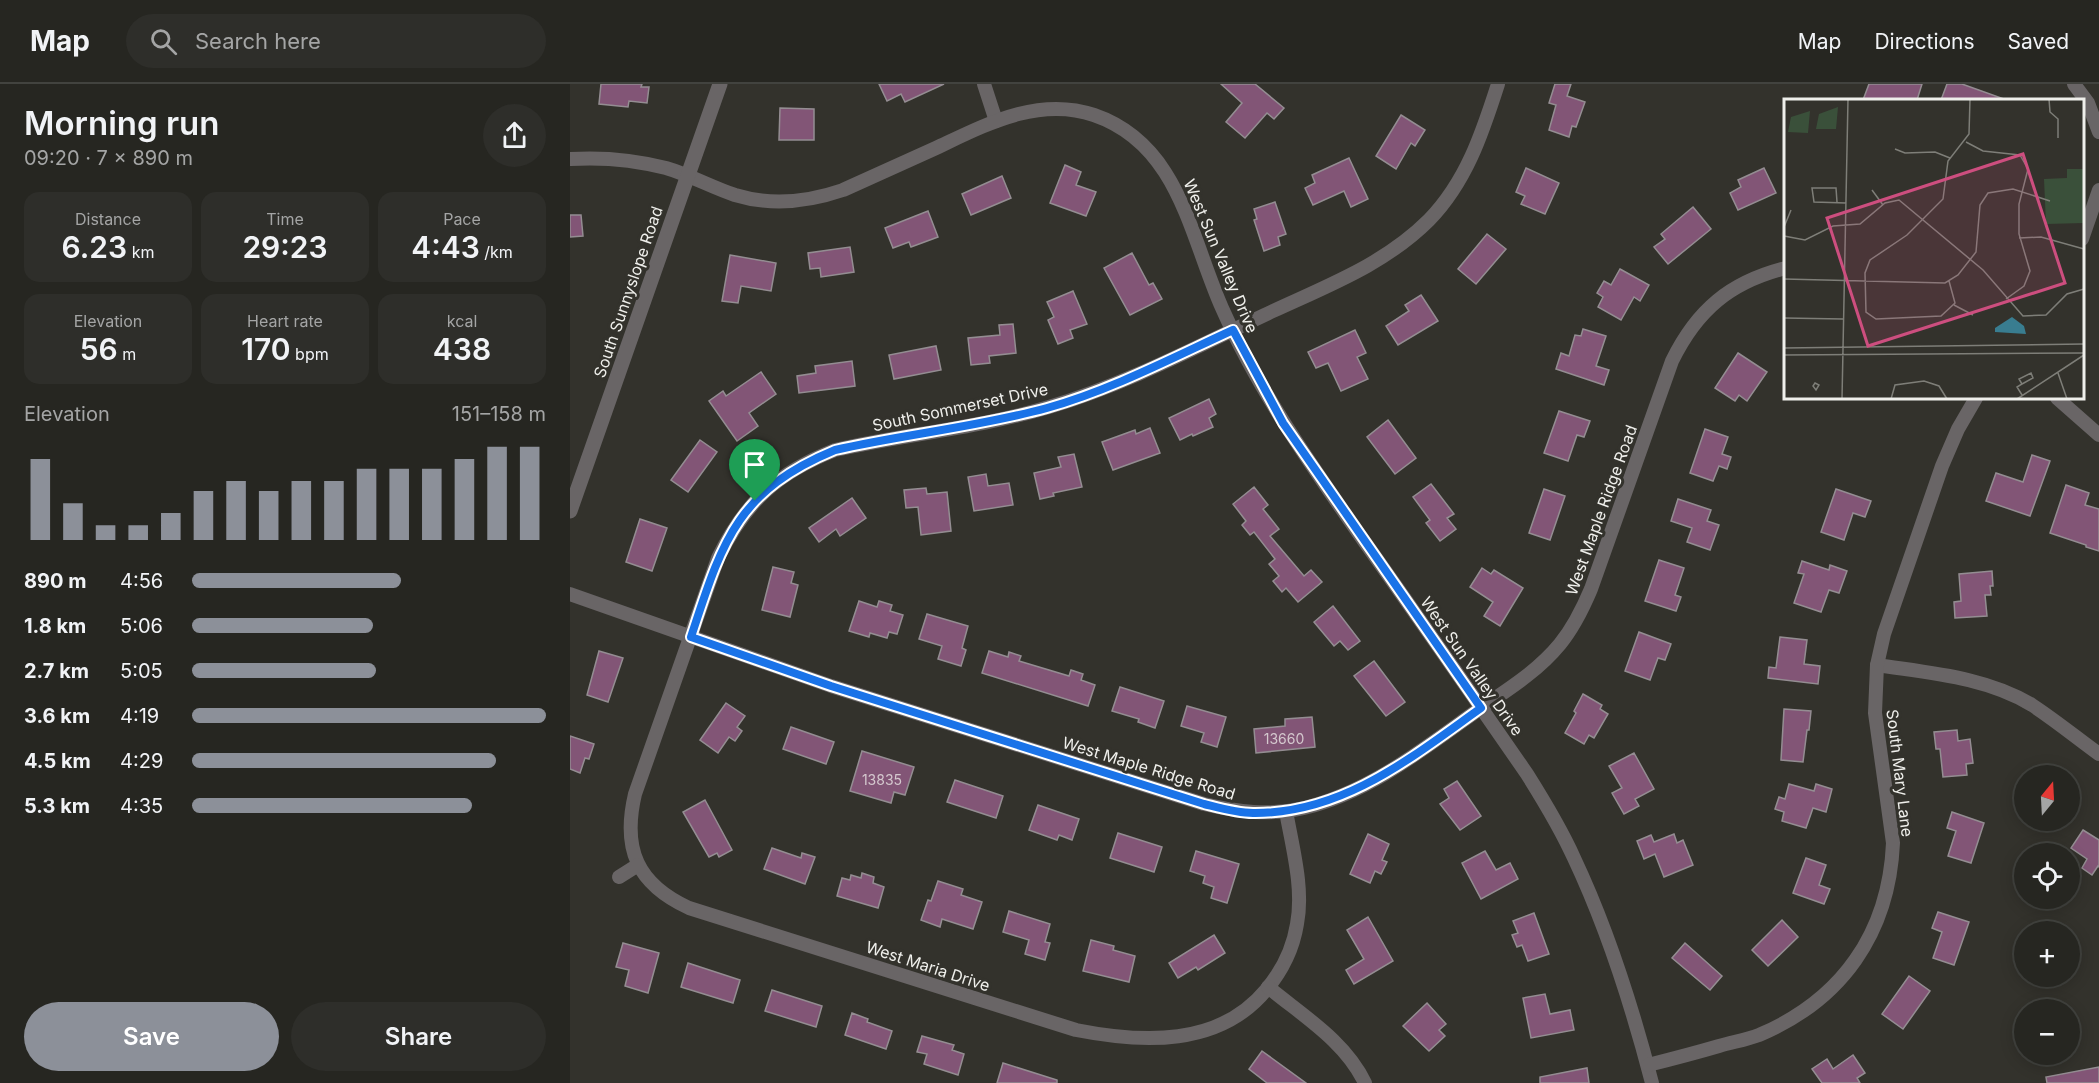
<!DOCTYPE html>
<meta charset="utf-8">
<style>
:root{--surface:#262621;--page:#2e2e2a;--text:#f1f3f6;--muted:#a4a5a5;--line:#42433f;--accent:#8c9099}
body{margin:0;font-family:Inter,sans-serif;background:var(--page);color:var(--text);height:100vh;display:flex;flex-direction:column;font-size:22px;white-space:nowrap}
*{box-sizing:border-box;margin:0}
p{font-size:20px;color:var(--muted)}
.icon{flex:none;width:33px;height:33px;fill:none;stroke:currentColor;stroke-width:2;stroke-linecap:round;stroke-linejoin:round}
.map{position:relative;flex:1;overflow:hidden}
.sheet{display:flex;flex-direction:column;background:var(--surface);width:570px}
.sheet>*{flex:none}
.needle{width:39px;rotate:18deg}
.tools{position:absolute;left:1444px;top:681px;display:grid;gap:12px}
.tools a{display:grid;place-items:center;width:66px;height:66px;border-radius:50%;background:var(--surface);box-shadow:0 3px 15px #0003,0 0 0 2px var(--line);font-size:30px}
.pin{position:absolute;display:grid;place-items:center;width:51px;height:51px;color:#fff;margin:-62px -26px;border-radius:50% 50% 50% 0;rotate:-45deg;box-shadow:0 0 6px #0007}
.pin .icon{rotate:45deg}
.round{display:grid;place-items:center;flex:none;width:63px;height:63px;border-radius:32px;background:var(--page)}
.overview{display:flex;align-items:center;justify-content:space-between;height:102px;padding:0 24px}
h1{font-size:33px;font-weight:600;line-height:45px}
.metrics{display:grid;grid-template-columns:repeat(3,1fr);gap:9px;height:102px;padding:6px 24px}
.metrics div{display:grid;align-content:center;border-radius:15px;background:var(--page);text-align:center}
.metrics b{font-size:30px;font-weight:600}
.metrics small{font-size:16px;font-weight:400}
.metrics p{font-size:16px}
.chart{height:168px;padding:12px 24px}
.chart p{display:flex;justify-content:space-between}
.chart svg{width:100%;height:108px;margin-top:6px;stroke:var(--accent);stroke-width:6}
.cta{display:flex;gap:12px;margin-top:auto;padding:12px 24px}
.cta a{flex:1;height:69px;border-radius:36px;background:var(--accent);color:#fff;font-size:24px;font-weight:600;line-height:69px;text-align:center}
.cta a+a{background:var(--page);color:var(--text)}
ul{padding:0 24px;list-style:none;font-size:20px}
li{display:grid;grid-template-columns:96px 72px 1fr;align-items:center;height:45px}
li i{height:15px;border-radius:8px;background:var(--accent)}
header{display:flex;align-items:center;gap:36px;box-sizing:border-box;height:84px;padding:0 30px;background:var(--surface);border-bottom:2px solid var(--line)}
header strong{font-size:28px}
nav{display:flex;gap:33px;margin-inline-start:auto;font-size:21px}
.search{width:420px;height:54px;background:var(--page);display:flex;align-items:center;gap:15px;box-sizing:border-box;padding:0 21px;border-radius:33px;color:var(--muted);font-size:22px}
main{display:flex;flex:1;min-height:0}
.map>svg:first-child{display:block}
.building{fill:#825576;stroke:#948d92;stroke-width:1.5}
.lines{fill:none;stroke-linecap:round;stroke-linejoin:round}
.minor{stroke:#696566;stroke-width:14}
.tertiary{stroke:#696566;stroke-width:15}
.route-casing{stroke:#fff;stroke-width:12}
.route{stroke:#1a73e8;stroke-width:8}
.labels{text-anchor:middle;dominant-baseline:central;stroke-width:6;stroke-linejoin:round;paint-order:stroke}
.number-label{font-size:14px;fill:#d4c8ce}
.street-label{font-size:16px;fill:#efefeb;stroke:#33322c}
.inset-road{fill:none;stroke:#7e7e78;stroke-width:1.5}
.view{fill:#cd4e7f;fill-opacity:0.15;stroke:#cd4e7f;stroke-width:3}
.inset-edge{fill:none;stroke:#efefeb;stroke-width:3}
</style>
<header>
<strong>Map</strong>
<div class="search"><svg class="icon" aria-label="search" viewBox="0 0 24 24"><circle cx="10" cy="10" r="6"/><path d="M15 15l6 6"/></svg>Search here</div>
<nav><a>Map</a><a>Directions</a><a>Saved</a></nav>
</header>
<main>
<section class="sheet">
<div class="overview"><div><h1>Morning run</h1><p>09:20 · 7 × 890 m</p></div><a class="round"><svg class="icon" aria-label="share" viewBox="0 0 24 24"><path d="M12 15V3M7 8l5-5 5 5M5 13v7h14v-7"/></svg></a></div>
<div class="metrics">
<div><p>Distance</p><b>6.23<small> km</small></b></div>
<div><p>Time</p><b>29:23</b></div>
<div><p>Pace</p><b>4:43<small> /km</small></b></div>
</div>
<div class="metrics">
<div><p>Elevation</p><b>56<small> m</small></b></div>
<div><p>Heart rate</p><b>170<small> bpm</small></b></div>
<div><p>kcal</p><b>438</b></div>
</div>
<div class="chart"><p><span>Elevation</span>151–158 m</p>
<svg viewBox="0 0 160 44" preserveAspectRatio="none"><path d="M5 44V11M15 44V29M25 44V38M35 44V38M45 44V33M55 44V24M65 44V20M75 44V24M85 44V20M95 44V20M105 44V15M115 44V15M125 44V15M135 44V11M145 44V6M155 44V6"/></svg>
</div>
<ul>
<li><b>890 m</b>4:56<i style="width:59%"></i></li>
<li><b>1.8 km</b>5:06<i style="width:51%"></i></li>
<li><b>2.7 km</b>5:05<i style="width:52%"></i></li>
<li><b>3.6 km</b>4:19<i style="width:100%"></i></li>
<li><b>4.5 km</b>4:29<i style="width:86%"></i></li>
<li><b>5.3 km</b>4:35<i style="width:79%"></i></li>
</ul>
<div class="cta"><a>Save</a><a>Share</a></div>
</section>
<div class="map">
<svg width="1529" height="999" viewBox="0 0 1529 999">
<rect width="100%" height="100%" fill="#33322c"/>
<!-- building -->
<g class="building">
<polygon points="31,0 72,0 71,3 79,3 77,19 59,17 58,23 29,20"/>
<polygon points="309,0 374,0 335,18 331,10 317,17"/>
<polygon points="651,0 685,0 714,24 704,35 697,29 675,54 656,38 672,19"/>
<polygon points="985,0 1001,0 997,12 1015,18 1006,43 1002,42 999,53 979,46 986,21 979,19"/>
<polygon points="1299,0 1352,0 1347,16 1293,16"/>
<polygon points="1377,0 1392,0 1434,15 1434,16 1371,16"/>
<polygon points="210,24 244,25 244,56 209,56"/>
<polygon points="831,31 855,46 845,62 841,59 826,85 806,72"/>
<polygon points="779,74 798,115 781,123 774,107 743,121 735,104 745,99 742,91"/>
<polygon points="495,81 511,88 506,101 526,108 516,132 480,119"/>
<polygon points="956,84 989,99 975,130 951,120 955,112 946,108"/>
<polygon points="1194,84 1206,109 1168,126 1160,109 1171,103 1168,96"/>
<polygon points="432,92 441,114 401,131 392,110"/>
<polygon points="705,118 716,150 708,153 710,161 694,167 684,136 687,135 684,125"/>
<polygon points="1123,123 1141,145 1098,180 1084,163 1095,155 1091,150"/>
<polygon points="358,127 368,153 341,163 339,158 323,164 315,144"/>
<polygon points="0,131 11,131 13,152 0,153"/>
<polygon points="917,150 936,165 906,200 888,185"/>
<polygon points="280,163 284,188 251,193 250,184 240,185 238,169"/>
<polygon points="562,169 579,201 583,199 592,215 560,231 534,184"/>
<polygon points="160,171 206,179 201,207 171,202 168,219 152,217"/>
<polygon points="1050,185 1079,201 1070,217 1064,213 1051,236 1028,223 1033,213 1027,209 1034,197 1041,201"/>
<polygon points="503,207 517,240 500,246 503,254 488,260 478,236 484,233 477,218"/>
<polygon points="851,211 868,237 828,261 816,242 839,227 835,221"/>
<polygon points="443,240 446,269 419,272 420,279 401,281 398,254 430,251 429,241"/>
<polygon points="1013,245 1036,252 1026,282 1039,286 1034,301 986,285 991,269 999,272 1005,251 1011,252"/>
<polygon points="785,246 796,269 787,273 798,295 771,307 758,279 746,284 738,268"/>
<polygon points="366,262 371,286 324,295 319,271"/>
<polygon points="1168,269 1197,288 1177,317 1169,311 1165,317 1145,304"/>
<polygon points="282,277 285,302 229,309 227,292 246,289 245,282"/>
<polygon points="191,288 206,310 179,329 188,342 167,357 139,317 153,307 156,312"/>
<polygon points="639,315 646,330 639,334 643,343 623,352 622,350 610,356 599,334"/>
<polygon points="989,327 1020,337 1014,353 1007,351 998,377 974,369"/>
<polygon points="818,336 846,374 825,390 797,353"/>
<polygon points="580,344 590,369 543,386 532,358 565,346 566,350"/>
<polygon points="1135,345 1158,353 1152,370 1161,373 1157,385 1149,382 1143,397 1120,389"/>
<polygon points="130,356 147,368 118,408 101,396"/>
<polygon points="504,370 512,403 483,409 484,412 470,415 464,389 491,383 488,373"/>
<polygon points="1462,371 1480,377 1460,432 1416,417 1426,389 1453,398"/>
<polygon points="416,390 418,402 439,399 443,421 404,427 398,393"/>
<polygon points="861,400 884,430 877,434 886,445 870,457 856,439 860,436 843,413"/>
<polygon points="1496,401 1519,409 1515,421 1529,425 1529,467 1516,463 1516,461 1480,449"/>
<polygon points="684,403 698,421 693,425 709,445 700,452 734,492 741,486 752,498 728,518 716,504 712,508 703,497 709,492 699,480 705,475 684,448 680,451 672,441 676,437 663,420"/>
<polygon points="356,404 357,410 377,408 381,447 351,451 348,423 336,424 334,406"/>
<polygon points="974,405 995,412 980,456 959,449"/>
<polygon points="1266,405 1301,417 1295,433 1283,429 1274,456 1251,448"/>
<polygon points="282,414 296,434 270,452 266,445 249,458 239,444"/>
<polygon points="1108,415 1141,426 1137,437 1149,441 1140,466 1117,458 1122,444 1101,437"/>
<polygon points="70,435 97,444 82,487 56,478"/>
<polygon points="1089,476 1114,484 1105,511 1111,513 1106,527 1075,517"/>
<polygon points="1232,477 1259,486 1260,481 1277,487 1269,509 1259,506 1251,528 1224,519 1234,490 1228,489"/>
<polygon points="203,483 224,488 221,499 228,501 220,533 192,526"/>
<polygon points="912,484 921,490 924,486 953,504 930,542 914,532 923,518 900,503"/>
<polygon points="1422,487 1423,502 1420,502 1421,511 1415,511 1417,532 1385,534 1384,518 1391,517 1389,490"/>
<polygon points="289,517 307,523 309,517 322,521 320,527 333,531 327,550 319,548 317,554 300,549 299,553 279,547"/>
<polygon points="763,522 790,557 778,566 770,557 764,562 744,538"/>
<polygon points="357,530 398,542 392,564 396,566 391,582 368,575 372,562 349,555"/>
<polygon points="1069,548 1101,560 1095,576 1088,574 1080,596 1055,587"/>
<polygon points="1210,553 1237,556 1234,580 1250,582 1248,600 1198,594 1199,583 1206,584"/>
<polygon points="29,567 53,574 38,618 17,611"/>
<polygon points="419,567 438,573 439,568 451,572 449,577 499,592 501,586 513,590 511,596 525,601 518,622 412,589"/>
<polygon points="804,577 835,618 816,632 784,592"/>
<polygon points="550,603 594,617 585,644 568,638 569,635 542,627"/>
<polygon points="1013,610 1032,621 1030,625 1038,630 1024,654 1019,651 1014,660 995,649 1006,629 1004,627"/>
<polygon points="156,619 175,632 167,643 172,647 165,657 159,653 148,669 130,656"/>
<polygon points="617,622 656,633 647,663 631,658 634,649 611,642"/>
<polygon points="1214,625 1241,627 1239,646 1237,646 1233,678 1211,676"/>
<polygon points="742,633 745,663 686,669 684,645 715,642 715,635"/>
<polygon points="221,643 264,658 256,680 213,665"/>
<polygon points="1387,646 1388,657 1400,655 1403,679 1396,680 1397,691 1373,693 1370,665 1366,665 1364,648"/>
<polygon points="0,652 24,660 19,675 15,674 10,689 0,685"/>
<polygon points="292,667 344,683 335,711 324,708 321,719 280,707"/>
<polygon points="1064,669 1084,705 1065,715 1069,722 1054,730 1042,709 1052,704 1039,682"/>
<polygon points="385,696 433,712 426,734 377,718"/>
<polygon points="887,697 911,732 890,746 870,720 879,714 874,705"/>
<polygon points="1219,700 1244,707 1246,700 1262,705 1256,728 1243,724 1236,744 1212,737 1214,728 1205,725 1209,713 1215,715"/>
<polygon points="135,716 162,766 149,773 147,769 139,773 113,728"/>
<polygon points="468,721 509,735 502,756 489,751 487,756 459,746"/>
<polygon points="1382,728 1414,739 1401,779 1378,772 1386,747 1377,744"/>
<polygon points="1513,746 1529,756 1529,783 1528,782 1522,791 1512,784 1517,775 1501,764"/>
<polygon points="548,749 592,763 584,788 540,774"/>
<polygon points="798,750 819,760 812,776 817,778 811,790 805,787 800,799 780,790"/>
<polygon points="1104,750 1107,759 1113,756 1123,781 1094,793 1085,770 1074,775 1067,757 1081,751 1084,758"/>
<polygon points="202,764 231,774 232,769 245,773 235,800 194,785"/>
<polygon points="626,767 669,780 657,819 641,814 644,803 633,799 635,792 620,787"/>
<polygon points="915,767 926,786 940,779 948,795 911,815 892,779"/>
<polygon points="1236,774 1256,781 1249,801 1260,805 1254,820 1223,809"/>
<polygon points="292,789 304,793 303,799 314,803 308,824 267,812 272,794 280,796 281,791 291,794"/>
<polygon points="368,797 393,805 391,811 412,818 403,845 372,835 370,843 351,836 358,816 361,817"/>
<polygon points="439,827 480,840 475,858 480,859 475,876 455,870 459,856 433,848"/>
<polygon points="1368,828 1399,838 1384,881 1363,874 1372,848 1362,844"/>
<polygon points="964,829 979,870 958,877 952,861 947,863 942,851 948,849 943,837"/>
<polygon points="798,833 823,877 784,900 776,886 794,875 777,846"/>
<polygon points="1212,836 1228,853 1198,882 1182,866"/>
<polygon points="644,851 655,869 628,886 626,883 608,894 599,879"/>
<polygon points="521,856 544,862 543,866 565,872 559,898 513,887"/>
<polygon points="53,859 89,869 78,909 55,902 59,886 46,883"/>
<polygon points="1115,859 1152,892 1140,906 1102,874"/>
<polygon points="118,879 170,896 163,919 111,903"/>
<polygon points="1339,892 1360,907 1333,945 1312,930"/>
<polygon points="202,906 252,922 246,943 195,927"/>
<polygon points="975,910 980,930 1000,926 1004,946 961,954 953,914"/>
<polygon points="857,919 876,940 869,946 875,952 859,967 833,942"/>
<polygon points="282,929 298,935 297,938 322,947 316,965 275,951"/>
<polygon points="352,952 384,961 382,966 394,970 388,991 354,980 357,970 347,968"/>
<polygon points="692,967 736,999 697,999 679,985"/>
<polygon points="1283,971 1295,989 1287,994 1290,999 1252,999 1242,985 1257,975 1263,985"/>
<polygon points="433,979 487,996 487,999 427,999"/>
<polygon points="1529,983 1529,999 1477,999 1476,993"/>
<polygon points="1017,984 1019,999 970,999 970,993"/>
</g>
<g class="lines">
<!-- minor -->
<g class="minor">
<polyline points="414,0 426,37"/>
<polyline points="1504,0 1518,19 1529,48"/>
<path d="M0,75C32,73 65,76 96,84C120,91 141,103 165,111C201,122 238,118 273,106C304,92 335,78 366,64C415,41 468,12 524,31C609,60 620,152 652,224C689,308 742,382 794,457C849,534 903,612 957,690C974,717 991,745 1004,774C1038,846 1062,922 1082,999"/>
<polyline points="1512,155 1529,106"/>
<polyline points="1487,314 1529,351"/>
<path d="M0,510L261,602L634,720C668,728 699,732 734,724C800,708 853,665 908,626C937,606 967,588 990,560C1003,544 1013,524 1021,505L1102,277C1127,226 1160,198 1216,184"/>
<path d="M1307,581C1359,589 1416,593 1462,621C1485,636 1507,654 1529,670"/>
<path d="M716,727C722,762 734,804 727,840C723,865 712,887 696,906C649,963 572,959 506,946L119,824C67,800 52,765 65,710L148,474C176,417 207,389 265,366C336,350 409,344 479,323C557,300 630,261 703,227C759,201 815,180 859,136C896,98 912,50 928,0"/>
<polyline points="49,793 68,781"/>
<path d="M698,903C733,932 775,957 795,999"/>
<path d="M1078,981C1102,975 1125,969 1149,962C1162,958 1176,956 1189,951C1272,916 1319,849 1323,759L1305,629L1307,581L1314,550L1372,382L1388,345L1406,314"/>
</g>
<!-- tertiary -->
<polyline class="tertiary" points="0,427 150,0"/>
</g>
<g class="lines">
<!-- route casing -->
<g class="route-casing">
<path id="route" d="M663,246L713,339L911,624C842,673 773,730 683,729C667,729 650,724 634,720L261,602L121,553C152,459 166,407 265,366C335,350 408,343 477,324C541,306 602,274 663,246Z"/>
</g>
<!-- route -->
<use href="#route" class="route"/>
</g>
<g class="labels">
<!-- number labels -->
<g class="number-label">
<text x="714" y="654">13660</text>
<text x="312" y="695">13835</text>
</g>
<!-- street labels -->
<g class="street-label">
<text transform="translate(651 172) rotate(67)">West Sun Valley Drive</text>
<text transform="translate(58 208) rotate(-71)">South Sunnyslope Road</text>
<text transform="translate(390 323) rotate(-12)">South Sommerset Drive</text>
<text transform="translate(1031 426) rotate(-70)">West Maple Ridge Road</text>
<text transform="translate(902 582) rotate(55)">West Sun Valley Drive</text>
<text transform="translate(579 684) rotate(17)">West Maple Ridge Road</text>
<text transform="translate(1330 689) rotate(83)">South Mary Lane</text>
<text transform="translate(358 882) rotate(18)">West Maria Drive</text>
</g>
</g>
<!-- overview -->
<g transform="translate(1214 15)">
<rect width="300" height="300" fill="#33322c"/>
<path d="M54,8L52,30H32L35,15ZM26,12L24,34L4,33L7,18ZM283,70H300V124L262,125L260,80L283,79Z" fill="#3a503a"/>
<path d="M228,218L240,227L242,235L211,233V229Z" fill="#397d90"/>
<path class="inset-road" d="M61,0H146M265,0L266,13L274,20V39M182,43L199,52L236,56M111,50L121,54L151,53L166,59M88,91L99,106M53,103L52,89H28L30,103L62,104M0,128L7,111M0,137L21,141L49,127L76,125L101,104L115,101L199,171L239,217L262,216L283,195L300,190M235,139L257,138L300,150M0,180L161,184L174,176L192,153L196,106L204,94L229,90L266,102M165,182L171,204L157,217L92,220L82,213L81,174L86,161L123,136L159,100L164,62L185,35L186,0M222,200L240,187L246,172L235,135V105L244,70L236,56M170,206L189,216M0,219L59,220M0,249L300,245M0,256L300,254M274,274L283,300M31,284L35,286L32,291L29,287ZM238,285L249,279L247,274L235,280L238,285L233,288L238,296M58,300L64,0M107,300L111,286L140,282L155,287L163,300M233,300L300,256"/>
<path class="view" d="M239,55L281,184L84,247L43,119Z"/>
<rect width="300" height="300" class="inset-edge"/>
</g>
</svg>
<div class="tools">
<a><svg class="needle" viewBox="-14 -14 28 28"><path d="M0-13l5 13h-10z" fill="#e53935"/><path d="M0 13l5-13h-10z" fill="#a4a5a5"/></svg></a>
<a><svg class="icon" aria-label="locate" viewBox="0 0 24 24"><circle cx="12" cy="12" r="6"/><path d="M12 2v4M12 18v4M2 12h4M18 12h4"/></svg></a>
<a>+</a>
<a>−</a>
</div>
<div class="pin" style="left:185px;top:417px;background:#1e9e55"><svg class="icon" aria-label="arrive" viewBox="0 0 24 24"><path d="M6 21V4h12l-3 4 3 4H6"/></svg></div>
</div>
</main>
